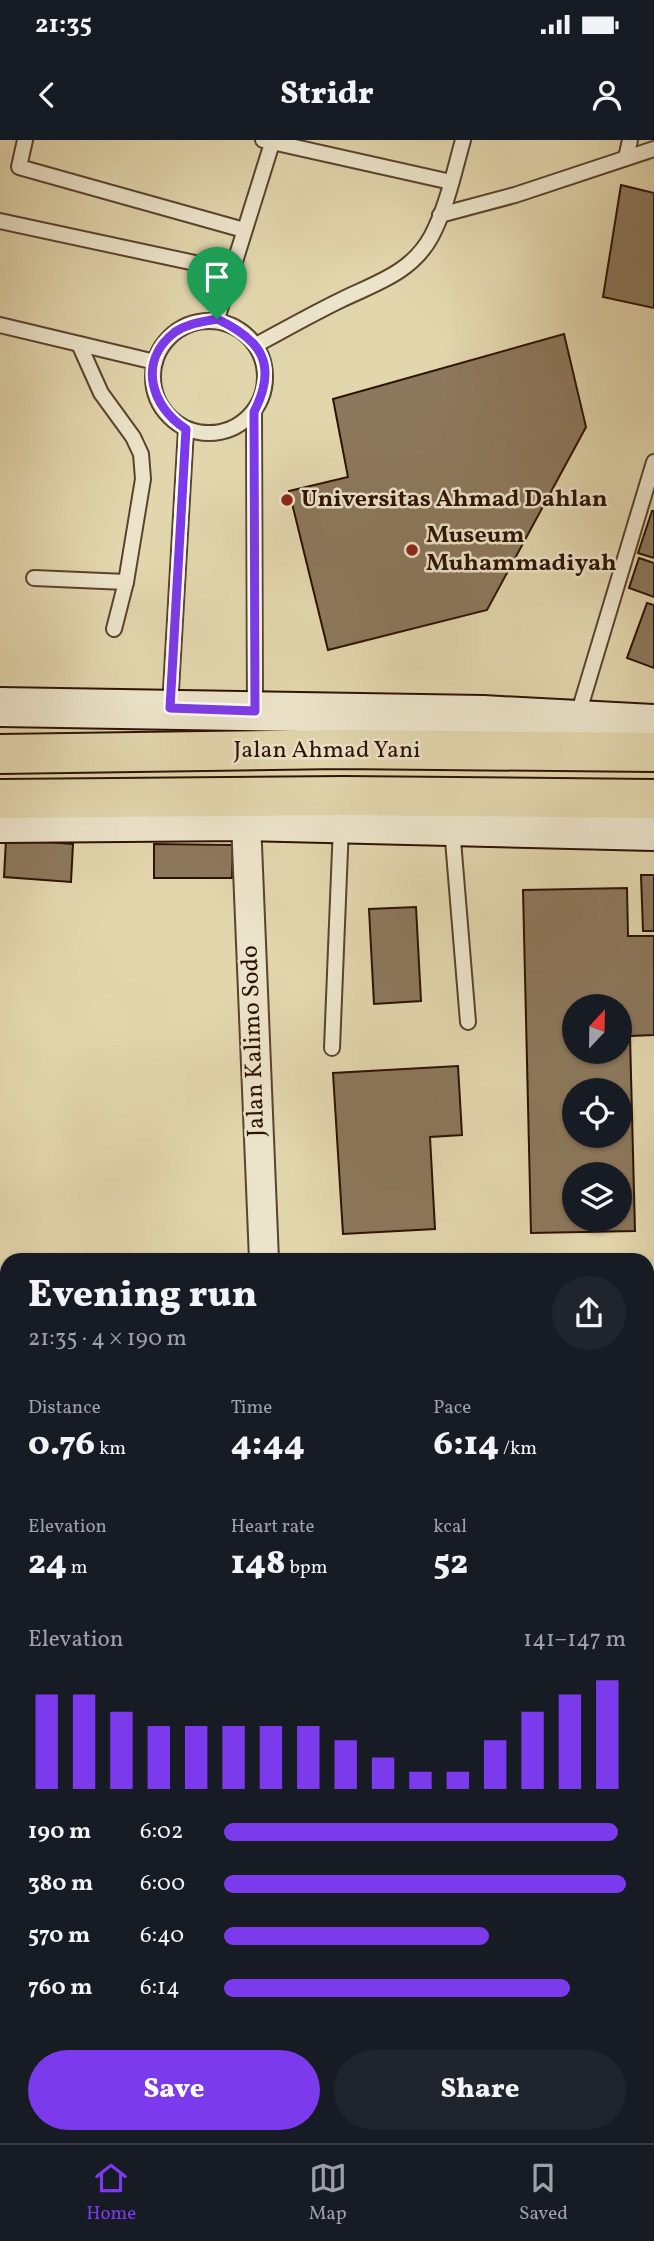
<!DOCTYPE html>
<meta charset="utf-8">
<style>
:root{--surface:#171b24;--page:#20242c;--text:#f1f3f6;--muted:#9ea1a6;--line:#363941;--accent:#7c3aed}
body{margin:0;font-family:Vollkorn,serif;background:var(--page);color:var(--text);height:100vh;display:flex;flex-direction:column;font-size:26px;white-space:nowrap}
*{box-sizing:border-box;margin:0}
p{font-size:23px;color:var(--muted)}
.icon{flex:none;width:38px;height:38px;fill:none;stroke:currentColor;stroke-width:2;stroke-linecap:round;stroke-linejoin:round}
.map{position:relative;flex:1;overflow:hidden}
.sheet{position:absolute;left:0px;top:1113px;width:654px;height:891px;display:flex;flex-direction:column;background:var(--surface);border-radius:21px 21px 0 0;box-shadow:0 2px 5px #0004}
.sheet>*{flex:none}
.needle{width:46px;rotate:22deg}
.buttons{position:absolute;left:562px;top:854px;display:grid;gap:14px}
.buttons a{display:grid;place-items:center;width:70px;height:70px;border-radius:50%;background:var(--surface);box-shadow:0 2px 5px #0004;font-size:35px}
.pin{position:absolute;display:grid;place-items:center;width:60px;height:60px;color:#fff;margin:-72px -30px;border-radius:50% 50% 50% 0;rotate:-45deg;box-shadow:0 0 7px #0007}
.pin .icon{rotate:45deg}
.round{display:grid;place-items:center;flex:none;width:74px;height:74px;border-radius:37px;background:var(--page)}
.headline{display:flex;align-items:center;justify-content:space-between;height:119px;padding:0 28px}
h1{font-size:38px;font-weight:800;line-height:52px}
.metrics{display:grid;grid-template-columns:repeat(3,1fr);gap:10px;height:119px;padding:7px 28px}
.metrics div{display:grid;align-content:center}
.metrics b{font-size:35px;font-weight:800}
.metrics small{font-size:19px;font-weight:400}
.metrics p{font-size:19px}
.chart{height:196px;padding:14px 28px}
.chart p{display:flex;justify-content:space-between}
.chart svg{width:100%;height:126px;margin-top:7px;stroke:var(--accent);stroke-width:6}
.primary-button{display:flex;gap:14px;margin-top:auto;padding:14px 28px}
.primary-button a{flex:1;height:80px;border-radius:42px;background:var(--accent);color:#fff;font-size:28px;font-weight:800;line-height:80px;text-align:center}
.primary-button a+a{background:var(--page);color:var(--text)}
ul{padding:0 28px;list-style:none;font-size:23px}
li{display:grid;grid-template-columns:112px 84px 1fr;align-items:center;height:52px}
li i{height:18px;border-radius:9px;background:var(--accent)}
.status{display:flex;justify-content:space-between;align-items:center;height:49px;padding:0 35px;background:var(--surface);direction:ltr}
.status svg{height:19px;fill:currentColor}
header{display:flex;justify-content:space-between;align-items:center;height:91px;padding:0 28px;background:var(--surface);font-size:32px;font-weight:800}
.dock{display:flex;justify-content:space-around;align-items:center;height:98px;border-top:2px solid var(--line);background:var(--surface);font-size:19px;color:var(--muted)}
.dock a{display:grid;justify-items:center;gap:4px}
.dock .active{color:var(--accent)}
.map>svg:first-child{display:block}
.building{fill:#8c785c;stroke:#2e1204;stroke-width:2;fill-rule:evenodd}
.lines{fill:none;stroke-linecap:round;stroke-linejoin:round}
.lane-casing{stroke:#5b432e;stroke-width:18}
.street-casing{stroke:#5b432e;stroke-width:32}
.secondary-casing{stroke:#2e1204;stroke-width:42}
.highway-casing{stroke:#2e1204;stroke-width:42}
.lane{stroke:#ece4ca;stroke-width:14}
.street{stroke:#ece4ca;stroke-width:28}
.secondary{stroke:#ece4ca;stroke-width:38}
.highway{stroke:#e2d6ad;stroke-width:38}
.route-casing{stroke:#fff;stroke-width:14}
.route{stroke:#7c3aed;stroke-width:9}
.poi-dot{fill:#8f2418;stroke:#ece4ca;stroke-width:2.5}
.labels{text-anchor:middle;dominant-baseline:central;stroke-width:5;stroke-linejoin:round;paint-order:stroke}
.poi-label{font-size:24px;font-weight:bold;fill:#2e1204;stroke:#ece4ca;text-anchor:start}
.street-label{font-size:24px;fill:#2e1204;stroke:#ece4ca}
</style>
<div class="status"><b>21:35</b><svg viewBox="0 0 49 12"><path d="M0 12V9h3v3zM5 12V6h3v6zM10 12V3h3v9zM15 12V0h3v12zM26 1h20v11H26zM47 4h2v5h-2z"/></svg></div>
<header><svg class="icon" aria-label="back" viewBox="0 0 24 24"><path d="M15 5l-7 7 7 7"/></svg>Stridr<svg class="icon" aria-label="person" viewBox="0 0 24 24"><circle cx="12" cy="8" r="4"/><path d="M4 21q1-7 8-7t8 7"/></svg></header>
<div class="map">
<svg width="654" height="2003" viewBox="0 0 654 2003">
<rect width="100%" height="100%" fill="#e2d6ad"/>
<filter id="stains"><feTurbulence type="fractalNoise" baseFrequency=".00286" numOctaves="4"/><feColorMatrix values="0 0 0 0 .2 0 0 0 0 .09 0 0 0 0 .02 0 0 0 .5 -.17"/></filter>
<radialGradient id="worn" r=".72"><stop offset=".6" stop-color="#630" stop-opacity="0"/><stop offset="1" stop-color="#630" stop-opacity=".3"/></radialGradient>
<!-- building -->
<g class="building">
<polygon points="621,45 654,53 654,168 603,157"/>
<polygon points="564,194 586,287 487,470 328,510 289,351 348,337 333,259"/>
<polygon points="652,371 654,371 654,418 638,413"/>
<polygon points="639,418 654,423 654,457 629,448"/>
<polygon points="647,463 654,465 654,528 627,518"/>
<polygon points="6,699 73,704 71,742 4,737"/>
<polygon points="154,704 233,705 232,738 154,738"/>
<polygon points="641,735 654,735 654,791 643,791"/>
<path d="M627,748L628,796H654V895L630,896L635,1091L531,1093L523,750ZM574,866H620V912H574ZM574,950H620V996H574ZM574,1034H620V1080H574Z"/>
<polygon points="416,767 421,861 374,864 369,769"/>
<polygon points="458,926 462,995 430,997 435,1089 343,1094 333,933"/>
<rect x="0" y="1199" width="7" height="21"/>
<polygon points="0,1234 7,1235 7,1302 0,1301"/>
<polygon points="0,1402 7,1403 7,1422 0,1421"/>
<polygon points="0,1440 7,1441 7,1465 0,1464"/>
<polygon points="0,1482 7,1483 7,1514 0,1513"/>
<polygon points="0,1522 7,1523 7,1560 0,1559"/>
<polygon points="648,1623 654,1624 654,1681 648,1680"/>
<polygon points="13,1997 27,1997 40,2002 11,2003"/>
<polygon points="397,1997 427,1997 432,1998 432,2003 396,2003"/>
<polygon points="449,1997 481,2001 481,2003 448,2003"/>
</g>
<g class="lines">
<!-- lane casing -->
<g class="lane-casing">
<g id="lane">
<polyline points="25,0 19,27 244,90"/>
<polyline points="263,0 451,42"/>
<polyline points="626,18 630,0"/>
<polyline points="440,75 515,55 654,9"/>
<polyline points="0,81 232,131"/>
<polyline points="217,179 273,0"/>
<circle cx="209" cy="237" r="56"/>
<polyline points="0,185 155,222"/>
<polyline points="79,204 101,253 133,297 141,314 143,339 126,442 114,489"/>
<path d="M256,205C284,190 312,174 341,160C376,143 411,133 431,97C447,67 454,32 463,0"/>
<polyline points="254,272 255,568"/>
<polyline points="34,438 126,442"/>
<polyline points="170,567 186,289"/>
<polyline points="577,578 654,322"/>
<polyline points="452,688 468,882"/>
<polyline points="332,908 341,685"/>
<polyline points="0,1157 7,1157"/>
</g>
</g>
<!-- street casing -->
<g class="street-casing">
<g id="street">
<polyline points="246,681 264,1120"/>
<polyline points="0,1768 7,1741"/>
<polyline points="648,1845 654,1846"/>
<polyline points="0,1954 7,1956"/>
<polyline points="148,1997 169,2003"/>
<polyline points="292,2003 293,1997"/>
</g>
</g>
<!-- secondary casing -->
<g class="secondary-casing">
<g id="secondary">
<polyline points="0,567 483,575 654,584"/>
<polyline points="0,683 246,681 654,691"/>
</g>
</g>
<!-- highway casing -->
<g class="highway-casing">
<g id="highway">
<polyline points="0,614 340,609 654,612"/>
<polyline points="0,659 344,656 654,659"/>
</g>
</g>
<!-- lane -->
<use href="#lane" class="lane"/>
<!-- street -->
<use href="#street" class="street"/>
<!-- secondary -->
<use href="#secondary" class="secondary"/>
<!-- highway -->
<use href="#highway" class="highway"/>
</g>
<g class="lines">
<!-- route casing -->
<g class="route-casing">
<path id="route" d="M217,179C262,200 278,225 254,272L255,571L170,568L186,289C151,267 137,221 175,192C188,183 203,182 217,179Z"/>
</g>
<!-- route -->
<use href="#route" class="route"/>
</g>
<!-- markers -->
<g class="poi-dot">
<circle cx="287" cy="360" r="7"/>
<circle cx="412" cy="410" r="7"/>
</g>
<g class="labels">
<!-- poi labels -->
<g class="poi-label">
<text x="301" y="360">Universitas Ahmad Dahlan</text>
<text x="426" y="396">Museum<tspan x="426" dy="28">Muhammadiyah</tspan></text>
</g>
<!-- street labels -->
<g class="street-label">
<text x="327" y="611">Jalan Ahmad Yani</text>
<text transform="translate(254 901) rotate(-92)">Jalan Kalimo Sodo</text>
</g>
</g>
<rect width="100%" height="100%" filter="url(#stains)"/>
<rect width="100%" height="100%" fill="url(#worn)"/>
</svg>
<div class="buttons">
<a><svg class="needle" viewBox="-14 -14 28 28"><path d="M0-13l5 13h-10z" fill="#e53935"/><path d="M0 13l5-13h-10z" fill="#9ea1a6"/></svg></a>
<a><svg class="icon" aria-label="locate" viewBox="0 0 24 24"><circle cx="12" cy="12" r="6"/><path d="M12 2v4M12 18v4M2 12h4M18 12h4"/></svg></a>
<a><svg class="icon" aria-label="layers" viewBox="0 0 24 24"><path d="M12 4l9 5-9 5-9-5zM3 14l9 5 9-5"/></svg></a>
</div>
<div class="pin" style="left:217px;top:179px;background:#1e9e55"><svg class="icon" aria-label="arrive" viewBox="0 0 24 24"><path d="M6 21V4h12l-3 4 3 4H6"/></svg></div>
<section class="sheet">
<div class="headline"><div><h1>Evening run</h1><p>21:35 · 4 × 190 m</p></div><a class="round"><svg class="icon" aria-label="share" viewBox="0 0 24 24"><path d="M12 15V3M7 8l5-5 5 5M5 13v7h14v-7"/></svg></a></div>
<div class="metrics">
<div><p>Distance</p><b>0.76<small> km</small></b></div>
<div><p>Time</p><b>4:44</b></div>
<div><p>Pace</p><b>6:14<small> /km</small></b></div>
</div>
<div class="metrics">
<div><p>Elevation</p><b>24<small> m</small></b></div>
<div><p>Heart rate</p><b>148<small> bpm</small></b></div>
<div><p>kcal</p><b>52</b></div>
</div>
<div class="chart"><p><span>Elevation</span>141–147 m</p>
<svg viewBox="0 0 160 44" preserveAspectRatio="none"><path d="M5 44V11M15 44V11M25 44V17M35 44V22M45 44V22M55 44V22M65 44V22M75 44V22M85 44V27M95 44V33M105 44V38M115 44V38M125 44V27M135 44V17M145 44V11M155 44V6"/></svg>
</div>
<ul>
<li><b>190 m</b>6:02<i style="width:98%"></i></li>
<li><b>380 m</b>6:00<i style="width:100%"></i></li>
<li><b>570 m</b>6:40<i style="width:66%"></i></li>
<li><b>760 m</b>6:14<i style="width:86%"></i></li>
</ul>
<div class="primary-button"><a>Save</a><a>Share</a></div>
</section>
</div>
<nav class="dock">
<a class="active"><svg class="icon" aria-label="home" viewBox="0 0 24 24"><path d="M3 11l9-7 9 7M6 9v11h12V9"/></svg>Home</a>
<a><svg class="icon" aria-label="map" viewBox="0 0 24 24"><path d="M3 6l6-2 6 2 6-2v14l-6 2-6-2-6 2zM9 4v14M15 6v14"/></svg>Map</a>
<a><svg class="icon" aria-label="saved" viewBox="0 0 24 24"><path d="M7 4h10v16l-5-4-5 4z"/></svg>Saved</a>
</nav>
